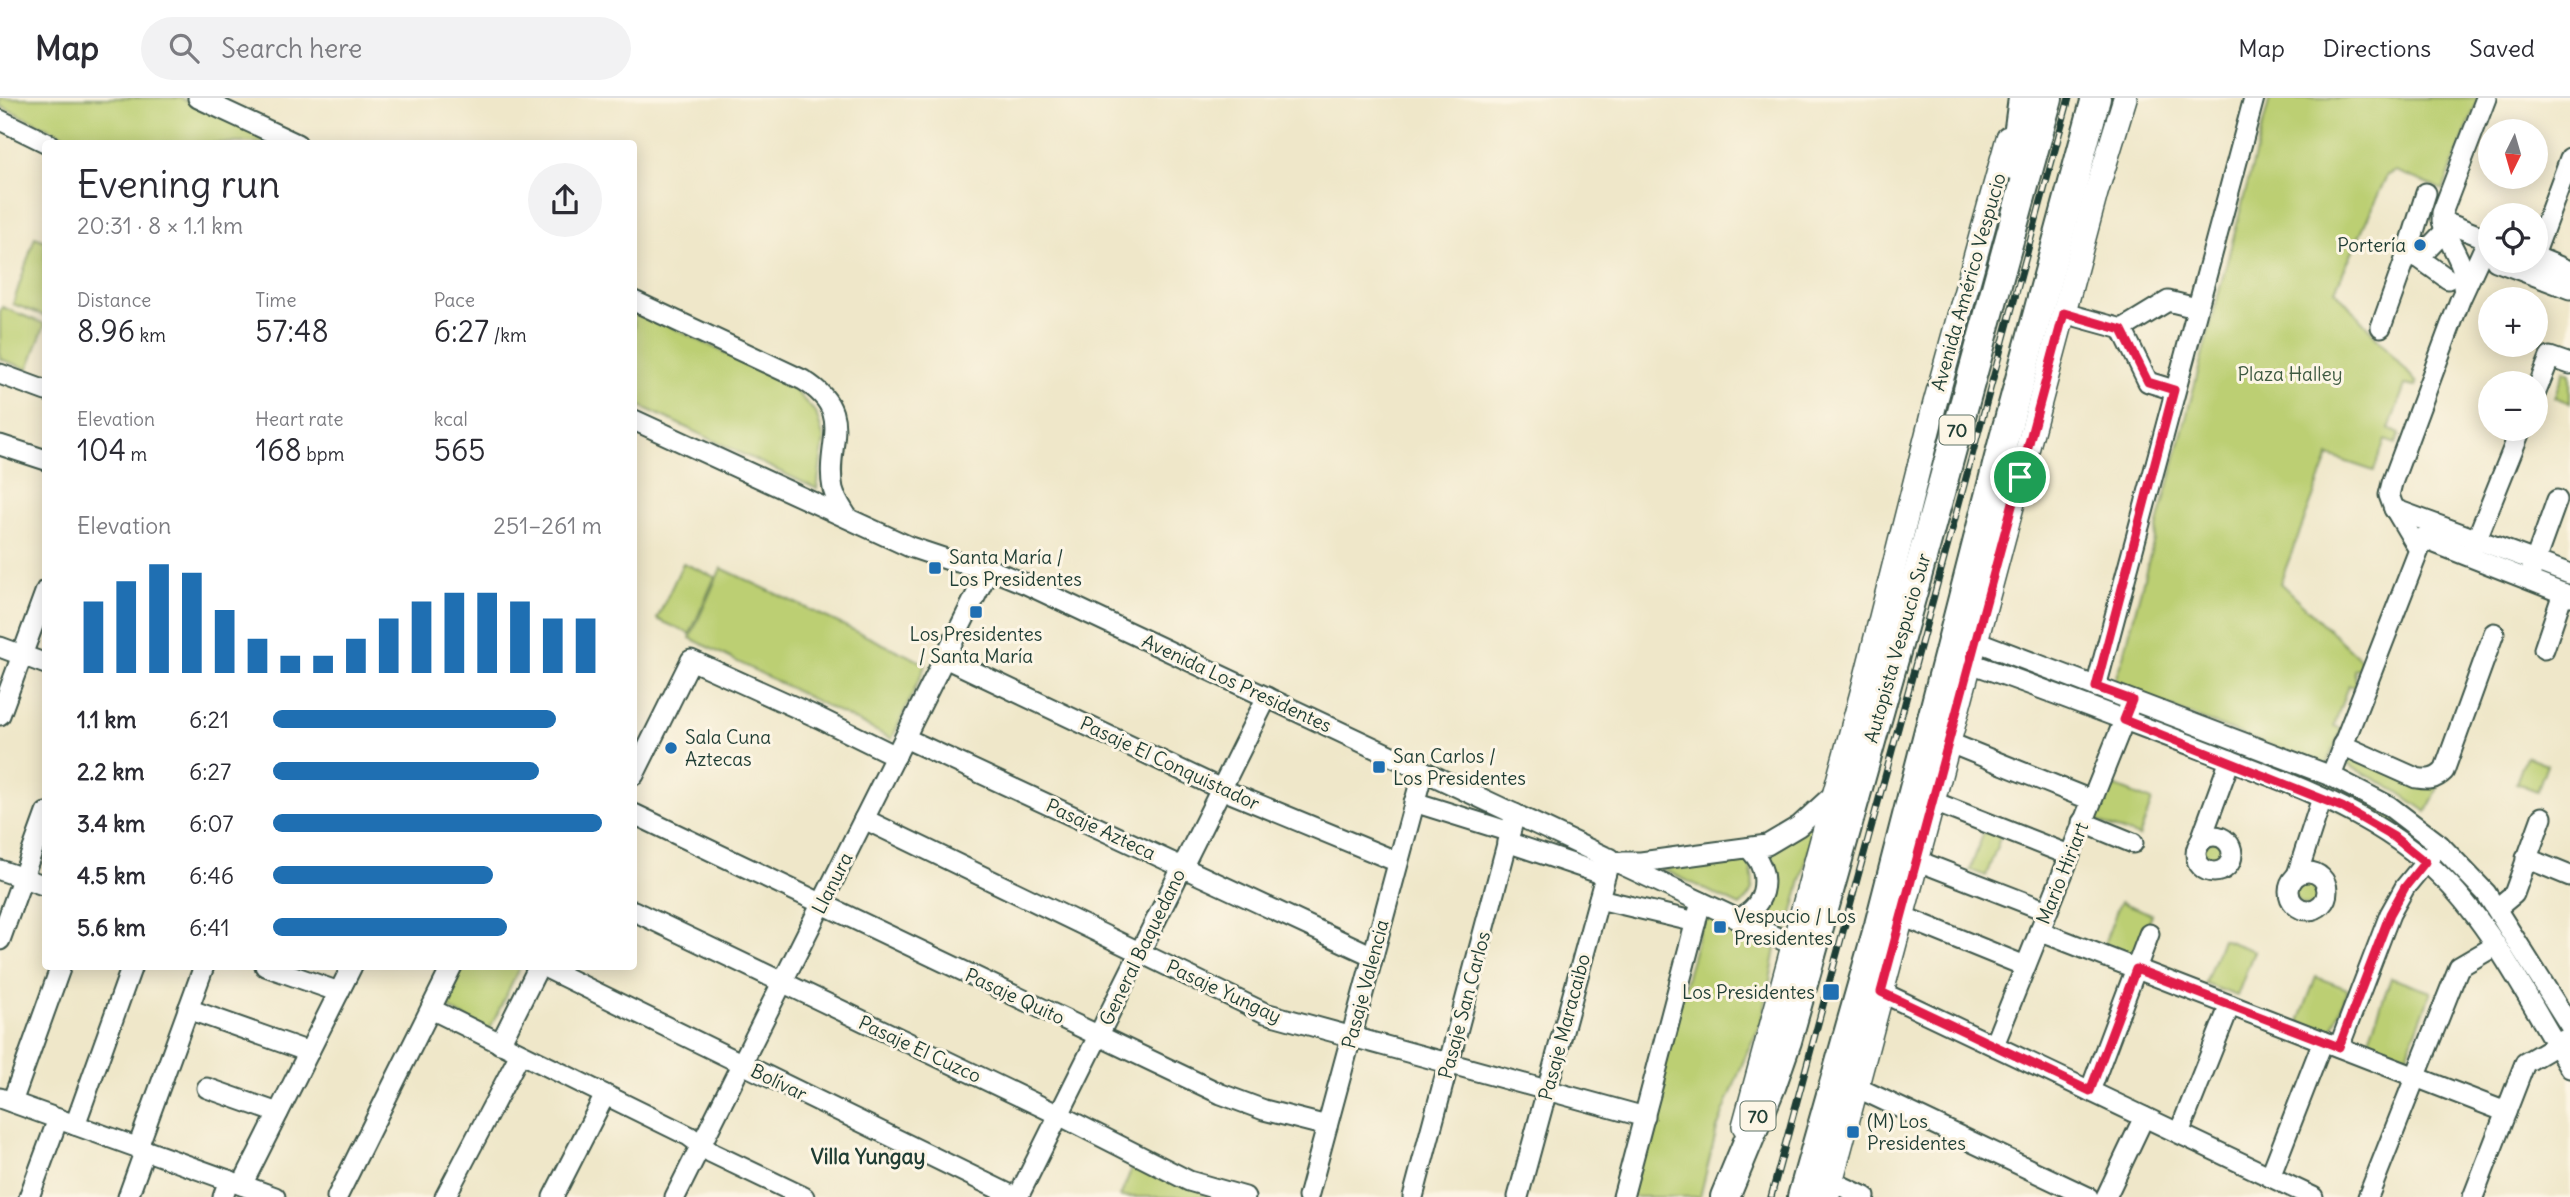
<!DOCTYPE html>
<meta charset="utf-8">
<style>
:root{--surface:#fff;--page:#f2f2f3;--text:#2b2b33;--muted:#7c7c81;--line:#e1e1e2;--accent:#1f6fb2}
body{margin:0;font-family:Delius,sans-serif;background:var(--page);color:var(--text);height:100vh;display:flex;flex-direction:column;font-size:26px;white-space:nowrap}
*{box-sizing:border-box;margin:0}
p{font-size:23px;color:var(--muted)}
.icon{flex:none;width:38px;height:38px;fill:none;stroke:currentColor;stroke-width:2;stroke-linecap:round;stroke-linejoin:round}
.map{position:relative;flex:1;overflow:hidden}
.panel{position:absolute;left:42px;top:42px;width:595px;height:830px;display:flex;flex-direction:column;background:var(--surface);border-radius:7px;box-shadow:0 4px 18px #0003}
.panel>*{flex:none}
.needle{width:46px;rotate:185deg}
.tools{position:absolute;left:2478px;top:21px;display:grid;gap:14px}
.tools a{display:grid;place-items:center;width:70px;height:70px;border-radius:50%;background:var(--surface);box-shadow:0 4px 18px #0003;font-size:35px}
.pin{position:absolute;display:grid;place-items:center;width:60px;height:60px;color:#fff;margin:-30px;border:4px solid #fff;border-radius:50%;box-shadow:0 2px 7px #0007}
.round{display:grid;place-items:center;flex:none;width:74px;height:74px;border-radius:37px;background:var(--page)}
.overview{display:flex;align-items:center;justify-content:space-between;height:119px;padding:0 35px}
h1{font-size:38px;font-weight:600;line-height:52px}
.figures{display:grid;grid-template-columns:repeat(3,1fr);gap:10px;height:119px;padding:7px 35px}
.figures div{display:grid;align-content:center}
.figures b{font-size:30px;font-weight:600}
.figures small{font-size:19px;font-weight:400}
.figures p{font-size:19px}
.chart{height:196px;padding:14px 35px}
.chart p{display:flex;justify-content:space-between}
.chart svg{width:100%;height:126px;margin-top:7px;stroke:var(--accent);stroke-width:6}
ul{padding:0 35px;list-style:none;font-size:23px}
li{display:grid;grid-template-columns:112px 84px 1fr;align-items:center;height:52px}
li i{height:18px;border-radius:9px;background:var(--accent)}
header{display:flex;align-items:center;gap:42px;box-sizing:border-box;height:98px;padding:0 35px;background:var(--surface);border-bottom:2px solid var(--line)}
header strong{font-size:33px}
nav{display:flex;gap:38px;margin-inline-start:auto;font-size:24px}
.search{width:490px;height:63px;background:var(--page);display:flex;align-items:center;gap:18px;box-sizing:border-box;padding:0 24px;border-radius:38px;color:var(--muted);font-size:26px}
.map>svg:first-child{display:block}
.green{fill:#bccf73;stroke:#6e8654;stroke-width:2}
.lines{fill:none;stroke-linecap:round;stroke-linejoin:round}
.minor-casing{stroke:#3e564a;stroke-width:23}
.major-casing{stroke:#3e564a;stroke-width:26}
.highway-casing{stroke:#3e564a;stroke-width:32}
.minor{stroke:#fff;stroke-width:19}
.major{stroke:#fff;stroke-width:23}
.highway{stroke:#fff;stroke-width:28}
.rail-casing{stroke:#1f3d34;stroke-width:7}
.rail{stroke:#fcf5e5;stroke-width:4.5;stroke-dasharray:13;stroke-linecap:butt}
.route-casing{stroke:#fff;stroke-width:14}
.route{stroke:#e11d48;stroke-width:9}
.poi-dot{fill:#1f6fb2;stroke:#fcf5e5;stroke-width:2.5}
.labels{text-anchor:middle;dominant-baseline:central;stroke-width:6;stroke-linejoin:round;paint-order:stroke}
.shield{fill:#fcf5e5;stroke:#617469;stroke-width:2}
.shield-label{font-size:18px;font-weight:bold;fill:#1f3d34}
.poi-label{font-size:19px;fill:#1f3d34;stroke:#fcf5e5;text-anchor:start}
.street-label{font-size:19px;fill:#1f3d34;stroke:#fcf5e5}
.park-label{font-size:19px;fill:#3e5a41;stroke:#fcf5e5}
.neighbourhood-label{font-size:21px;font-weight:bold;fill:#1f3d34;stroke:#fcf5e5}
</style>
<header>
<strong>Map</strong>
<div class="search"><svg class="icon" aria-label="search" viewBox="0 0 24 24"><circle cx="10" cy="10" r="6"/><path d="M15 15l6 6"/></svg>Search here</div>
<nav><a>Map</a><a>Directions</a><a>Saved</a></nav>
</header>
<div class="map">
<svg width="2570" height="1099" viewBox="0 0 2570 1099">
<rect width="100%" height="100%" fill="#fcf5e5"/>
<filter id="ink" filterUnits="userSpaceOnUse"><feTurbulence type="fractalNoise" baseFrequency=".0143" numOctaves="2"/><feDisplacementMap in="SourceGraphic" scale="14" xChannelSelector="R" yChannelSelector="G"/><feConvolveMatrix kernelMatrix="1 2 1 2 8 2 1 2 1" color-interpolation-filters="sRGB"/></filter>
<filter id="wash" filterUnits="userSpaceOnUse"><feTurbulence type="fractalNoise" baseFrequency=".00686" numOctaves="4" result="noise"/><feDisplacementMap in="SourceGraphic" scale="28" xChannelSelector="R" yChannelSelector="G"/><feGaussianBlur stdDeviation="1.57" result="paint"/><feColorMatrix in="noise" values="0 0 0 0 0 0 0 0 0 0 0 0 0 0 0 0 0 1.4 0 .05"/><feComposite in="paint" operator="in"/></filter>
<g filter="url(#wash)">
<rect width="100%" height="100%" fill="#efe7c9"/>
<!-- green -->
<g class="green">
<polygon points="0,0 181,0 278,45 81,45 0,8"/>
<polygon points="2270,0 2479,0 2443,92 2396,73 2387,77 2335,192 2417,285 2416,289 2405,287 2389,331 2400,336 2396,346 2385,342 2374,373 2329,358 2280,485 2367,568 2354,572 2357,590 2348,587 2334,628 2342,631 2326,669 2113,587 2124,556"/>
<polygon points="35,139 45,143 45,218 13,206"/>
<polygon points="2,209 45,226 28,271 0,261 0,214"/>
<polygon points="634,211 788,285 816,315 824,341 817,391 634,305"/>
<polygon points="2564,272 2570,275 2570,305 2554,299"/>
<polygon points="683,465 715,479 690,536 657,521"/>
<polygon points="721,470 926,566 892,641 690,540"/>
<polygon points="2138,613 2359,698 2432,747 2427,754 2135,617"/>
<polygon points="2353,656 2439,687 2427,714 2397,693 2348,667"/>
<polygon points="2526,658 2547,666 2537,693 2516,685"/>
<polygon points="2106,685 2152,703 2139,739 2093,722"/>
<path d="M1818,717L1788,832L1758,815C1777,793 1780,780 1767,753Z"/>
<polygon points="1985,731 2001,737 1986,778 1970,772"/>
<circle cx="2214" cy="756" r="13"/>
<path d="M1737,756L1750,766C1754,787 1756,793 1740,808L1654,767Z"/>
<circle cx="2308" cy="793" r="14"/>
<polygon points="2120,804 2152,816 2135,861 2103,849"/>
<polygon points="1704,815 1776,851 1762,924 1747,954 1717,1031 1700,1099 1628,1099"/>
<polygon points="2222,841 2254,853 2237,898 2205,886"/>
<polygon points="457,868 520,868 489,933 440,905"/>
<polygon points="2316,879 2348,891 2330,937 2299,924"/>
<polygon points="2391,880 2431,894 2407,957 2368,943"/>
<polygon points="1136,1060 1238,1099 1120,1099"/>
</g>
</g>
<g filter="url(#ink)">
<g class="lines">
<!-- minor casing -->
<g class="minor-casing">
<g id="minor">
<polyline points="198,0 297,46"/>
<polyline points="0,22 49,46"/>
<polyline points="2442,123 2490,142"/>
<polyline points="2536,152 2570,60"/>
<polyline points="2407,156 2426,95"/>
<polyline points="2536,159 2570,173"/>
<polyline points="2419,160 2448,181"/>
<polyline points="2496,163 2570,191"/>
<path d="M2463,189C2468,161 2441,142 2442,115L2486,0"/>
<path d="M634,203L803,282C857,315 824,346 833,391C836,402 842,410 848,420"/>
<polyline points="2064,215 2122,231 2148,284 2174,292"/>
<polyline points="2381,229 2407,156 2419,160 2446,132"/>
<polyline points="2122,231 2168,203 2196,210"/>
<polyline points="0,276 46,293"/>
<polyline points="2536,294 2550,259 2570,266"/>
<polyline points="634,322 910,449 949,462 989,471 1026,486 1793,847"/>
<polyline points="0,347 46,362"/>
<polyline points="2394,411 2570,476"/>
<polyline points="2422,440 2570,498"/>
<polyline points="2473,450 2521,331"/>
<polyline points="2531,474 2557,402"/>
<polyline points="1976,543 2331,678 2389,708 2440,747 2486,795 2570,928"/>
<polyline points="0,549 46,566"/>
<polyline points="2544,551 2563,495"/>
<polyline points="945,560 1221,691 1398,764"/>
<path d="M1970,565C2045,591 2119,620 2193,648C2282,683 2376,712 2444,781C2494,831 2533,910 2570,970"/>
<polyline points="2096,589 2254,0"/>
<polyline points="0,617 46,492"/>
<polyline points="905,640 1373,858"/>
<polyline points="1950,645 2091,702"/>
<path d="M2342,647L2416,680C2428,682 2435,682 2444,673L2494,535"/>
<polyline points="634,677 691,562 819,620 896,658"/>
<polyline points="2331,678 2419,452 2393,408 2389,397 2392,385 2460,202 2488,141"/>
<polyline points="1414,704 1510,734"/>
<polyline points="1934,704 2069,757"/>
<polyline points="634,716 1221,996 1264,1012 1327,1028"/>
<polyline points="864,721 1265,915 1645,1019"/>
<polyline points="2082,724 2133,745"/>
<circle cx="2214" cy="756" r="18"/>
<polyline points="1507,744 1605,777"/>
<polyline points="2199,747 2230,662"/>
<polyline points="2526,760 2570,778"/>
<polyline points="1918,763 2047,813"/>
<polyline points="1623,764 1641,764 1767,747 1799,728 1834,696"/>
<polyline points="0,772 46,788"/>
<circle cx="2308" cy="793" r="19"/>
<polyline points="2297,777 2322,700"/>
<polyline points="1599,801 1696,824"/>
<polyline points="2497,810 2514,796 2542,719"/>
<polyline points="634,813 1059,1017 1189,1083 1245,1099"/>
<polyline points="1902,818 2025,868"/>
<path d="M1738,821C1769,807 1772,772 1748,750"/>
<polyline points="2039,833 2506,1014"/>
<polyline points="0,842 46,715"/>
<polyline points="265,868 339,894"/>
<polyline points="542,868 1015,1099"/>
<polyline points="1881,894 2313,1099"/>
<polyline points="188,911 309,954"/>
<polyline points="431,911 689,1038 712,1055 804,1099"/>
<polyline points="500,946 539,868"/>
<polyline points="1994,947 2129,610"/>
<polyline points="2339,949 2390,816 2405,789 2433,755"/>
<polyline points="1856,989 2088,1099"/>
<polyline points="207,990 278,1015"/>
<polyline points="2090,993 2149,836"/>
<polyline points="0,1000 275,1099"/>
<polyline points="12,1004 61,868"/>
<polyline points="75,1027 132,868"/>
<polyline points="2179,1035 2230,907"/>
<polyline points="138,1049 204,868"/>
<polyline points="2270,1079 2323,943"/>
<polyline points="1831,1083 1865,1099"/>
<polyline points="242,1087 352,868"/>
<polyline points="29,1099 58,1021"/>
<polyline points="128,1099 145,1052"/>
<polyline points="223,1099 229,1082"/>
<polyline points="337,1099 452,868"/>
<polyline points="445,1099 520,956"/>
<polyline points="553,1099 605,997"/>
<polyline points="675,1099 989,471"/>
<polyline points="1018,1099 1267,599"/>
<polyline points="1308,1099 1423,673"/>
<polyline points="1413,1099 1515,716"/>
<polyline points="1518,1099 1610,760"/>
<polyline points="1623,1099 1701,804"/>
<polyline points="2106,1099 2144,1019"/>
<polyline points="2368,1099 2459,869 2495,848"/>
<polyline points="2473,1099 2525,965 2566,941"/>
</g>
</g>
<!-- major casing -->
<g class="major-casing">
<g id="major">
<polyline points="1744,1028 1863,591 1935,305 2008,40"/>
<polyline points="1827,1099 2096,95 2125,0"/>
</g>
</g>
<!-- highway casing -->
<g class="highway-casing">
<g id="highway">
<polyline points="2014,67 2023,0"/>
<polyline points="1725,1099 1772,986 1787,943 1915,486 2048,0"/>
<polyline points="1802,1099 1879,827 2003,344 2096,0"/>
</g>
</g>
<!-- minor -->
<use href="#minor" class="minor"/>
<!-- major -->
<use href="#major" class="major"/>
<!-- highway -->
<use href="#highway" class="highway"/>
<!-- rail casing -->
<g class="rail-casing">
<polyline id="rail" points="1771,1099 2069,0"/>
</g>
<!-- rail -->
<use href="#rail" class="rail"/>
</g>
</g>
<g class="lines" filter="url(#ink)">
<!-- route casing -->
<g class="route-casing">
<polygon id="route" points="2064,215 2122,232 2148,284 2174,292 2096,589 2132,602 2124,622 2342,709 2394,739 2425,764 2405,789 2390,816 2339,949 2136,871 2090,993 1881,894"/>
</g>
<!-- route -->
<use href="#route" class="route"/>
</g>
<!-- markers -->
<g class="poi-dot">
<circle cx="2420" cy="147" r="7"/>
<rect x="928" y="463" width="14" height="14" rx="3.5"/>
<rect x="969" y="507" width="14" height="14" rx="3.5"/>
<circle cx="671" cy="650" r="7"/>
<rect x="1372" y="662" width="14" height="14" rx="3.5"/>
<rect x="1713" y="822" width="14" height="14" rx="3.5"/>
<rect x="1822" y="885" width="18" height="18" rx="3.5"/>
<rect x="1846" y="1027" width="14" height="14" rx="3.5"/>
</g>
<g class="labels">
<!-- shield labels -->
<g class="shield">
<rect x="1939.5" y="317.5" width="35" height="29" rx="5"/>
<rect x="1740.5" y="1003.5" width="35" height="29" rx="5"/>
</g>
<g class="shield-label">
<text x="1957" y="332">70</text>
<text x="1758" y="1018">70</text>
</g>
<!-- poi labels -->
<g class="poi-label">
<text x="2406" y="147" text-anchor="end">Portería</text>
<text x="949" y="459">Santa María /<tspan x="949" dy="22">Los Presidentes</tspan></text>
<text x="976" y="536" text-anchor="middle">Los Presidentes<tspan x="976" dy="22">/ Santa María</tspan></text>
<text x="685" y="639">Sala Cuna<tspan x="685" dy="22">Aztecas</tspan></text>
<text x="1393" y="658">San Carlos /<tspan x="1393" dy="22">Los Presidentes</tspan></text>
<text x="1734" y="818">Vespucio / Los<tspan x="1734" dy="22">Presidentes</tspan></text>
<text x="1815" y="894" text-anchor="end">Los Presidentes</text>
<text x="1867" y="1023">(M) Los<tspan x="1867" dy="22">Presidentes</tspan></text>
</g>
<!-- street labels -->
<g class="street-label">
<text transform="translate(1968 184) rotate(-74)">Avenida Américo Vespucio</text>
<text transform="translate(1897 550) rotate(-74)">Autopista Vespucio Sur</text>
<text transform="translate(1237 585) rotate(25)">Avenida Los Presidentes</text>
<text transform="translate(1170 665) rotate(25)">Pasaje El Conquistador</text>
<text transform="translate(1101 731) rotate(25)">Pasaje Azteca</text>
<text transform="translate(2062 775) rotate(-68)">Mario Hiriart</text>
<text transform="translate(832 785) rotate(-63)">Llanura</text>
<text transform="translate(1142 849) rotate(-64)">General Baquedano</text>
<text transform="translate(1365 886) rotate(-75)">Pasaje Valencia</text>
<text transform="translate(1224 893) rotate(25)">Pasaje Yungay</text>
<text transform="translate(1015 898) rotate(25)">Pasaje Quito</text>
<text transform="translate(1464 907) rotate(-75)">Pasaje San Carlos</text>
<text transform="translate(1564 929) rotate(-75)">Pasaje Maracaibo</text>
<text transform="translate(920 951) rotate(25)">Pasaje El Cuzco</text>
<text transform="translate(779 984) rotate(26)">Bolívar</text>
</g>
<!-- park labels -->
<g class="park-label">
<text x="2290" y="276">Plaza Halley</text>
</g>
<!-- neighbourhood labels -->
<g class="neighbourhood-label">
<text x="868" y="1058">Villa Yungay</text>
</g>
</g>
</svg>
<div class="tools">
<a><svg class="needle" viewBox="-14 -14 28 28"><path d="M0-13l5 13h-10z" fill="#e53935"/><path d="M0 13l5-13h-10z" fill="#7c7c81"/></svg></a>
<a><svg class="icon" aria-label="locate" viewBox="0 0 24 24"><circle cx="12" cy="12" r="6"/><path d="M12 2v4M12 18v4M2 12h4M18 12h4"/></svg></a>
<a>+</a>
<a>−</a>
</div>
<div class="pin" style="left:2020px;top:379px;background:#1e9e55"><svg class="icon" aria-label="arrive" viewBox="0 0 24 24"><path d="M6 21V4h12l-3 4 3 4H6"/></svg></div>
<section class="panel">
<div class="overview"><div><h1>Evening run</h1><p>20:31 · 8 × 1.1 km</p></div><a class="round"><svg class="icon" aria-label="share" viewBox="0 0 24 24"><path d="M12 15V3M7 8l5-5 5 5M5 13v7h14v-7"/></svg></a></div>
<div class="figures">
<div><p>Distance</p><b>8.96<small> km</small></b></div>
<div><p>Time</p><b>57:48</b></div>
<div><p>Pace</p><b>6:27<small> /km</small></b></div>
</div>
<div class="figures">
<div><p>Elevation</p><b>104<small> m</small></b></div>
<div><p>Heart rate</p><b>168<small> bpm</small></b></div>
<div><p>kcal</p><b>565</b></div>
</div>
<div class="chart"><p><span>Elevation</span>251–261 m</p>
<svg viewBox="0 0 160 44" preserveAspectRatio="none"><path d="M5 44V19M15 44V12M25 44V6M35 44V9M45 44V22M55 44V32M65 44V38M75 44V38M85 44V32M95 44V25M105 44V19M115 44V16M125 44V16M135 44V19M145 44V25M155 44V25"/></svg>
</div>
<ul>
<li><b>1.1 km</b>6:21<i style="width:86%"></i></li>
<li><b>2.2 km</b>6:27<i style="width:81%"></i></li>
<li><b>3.4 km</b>6:07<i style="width:100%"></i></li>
<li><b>4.5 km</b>6:46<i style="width:67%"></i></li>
<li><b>5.6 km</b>6:41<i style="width:71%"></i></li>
</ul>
</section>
</div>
